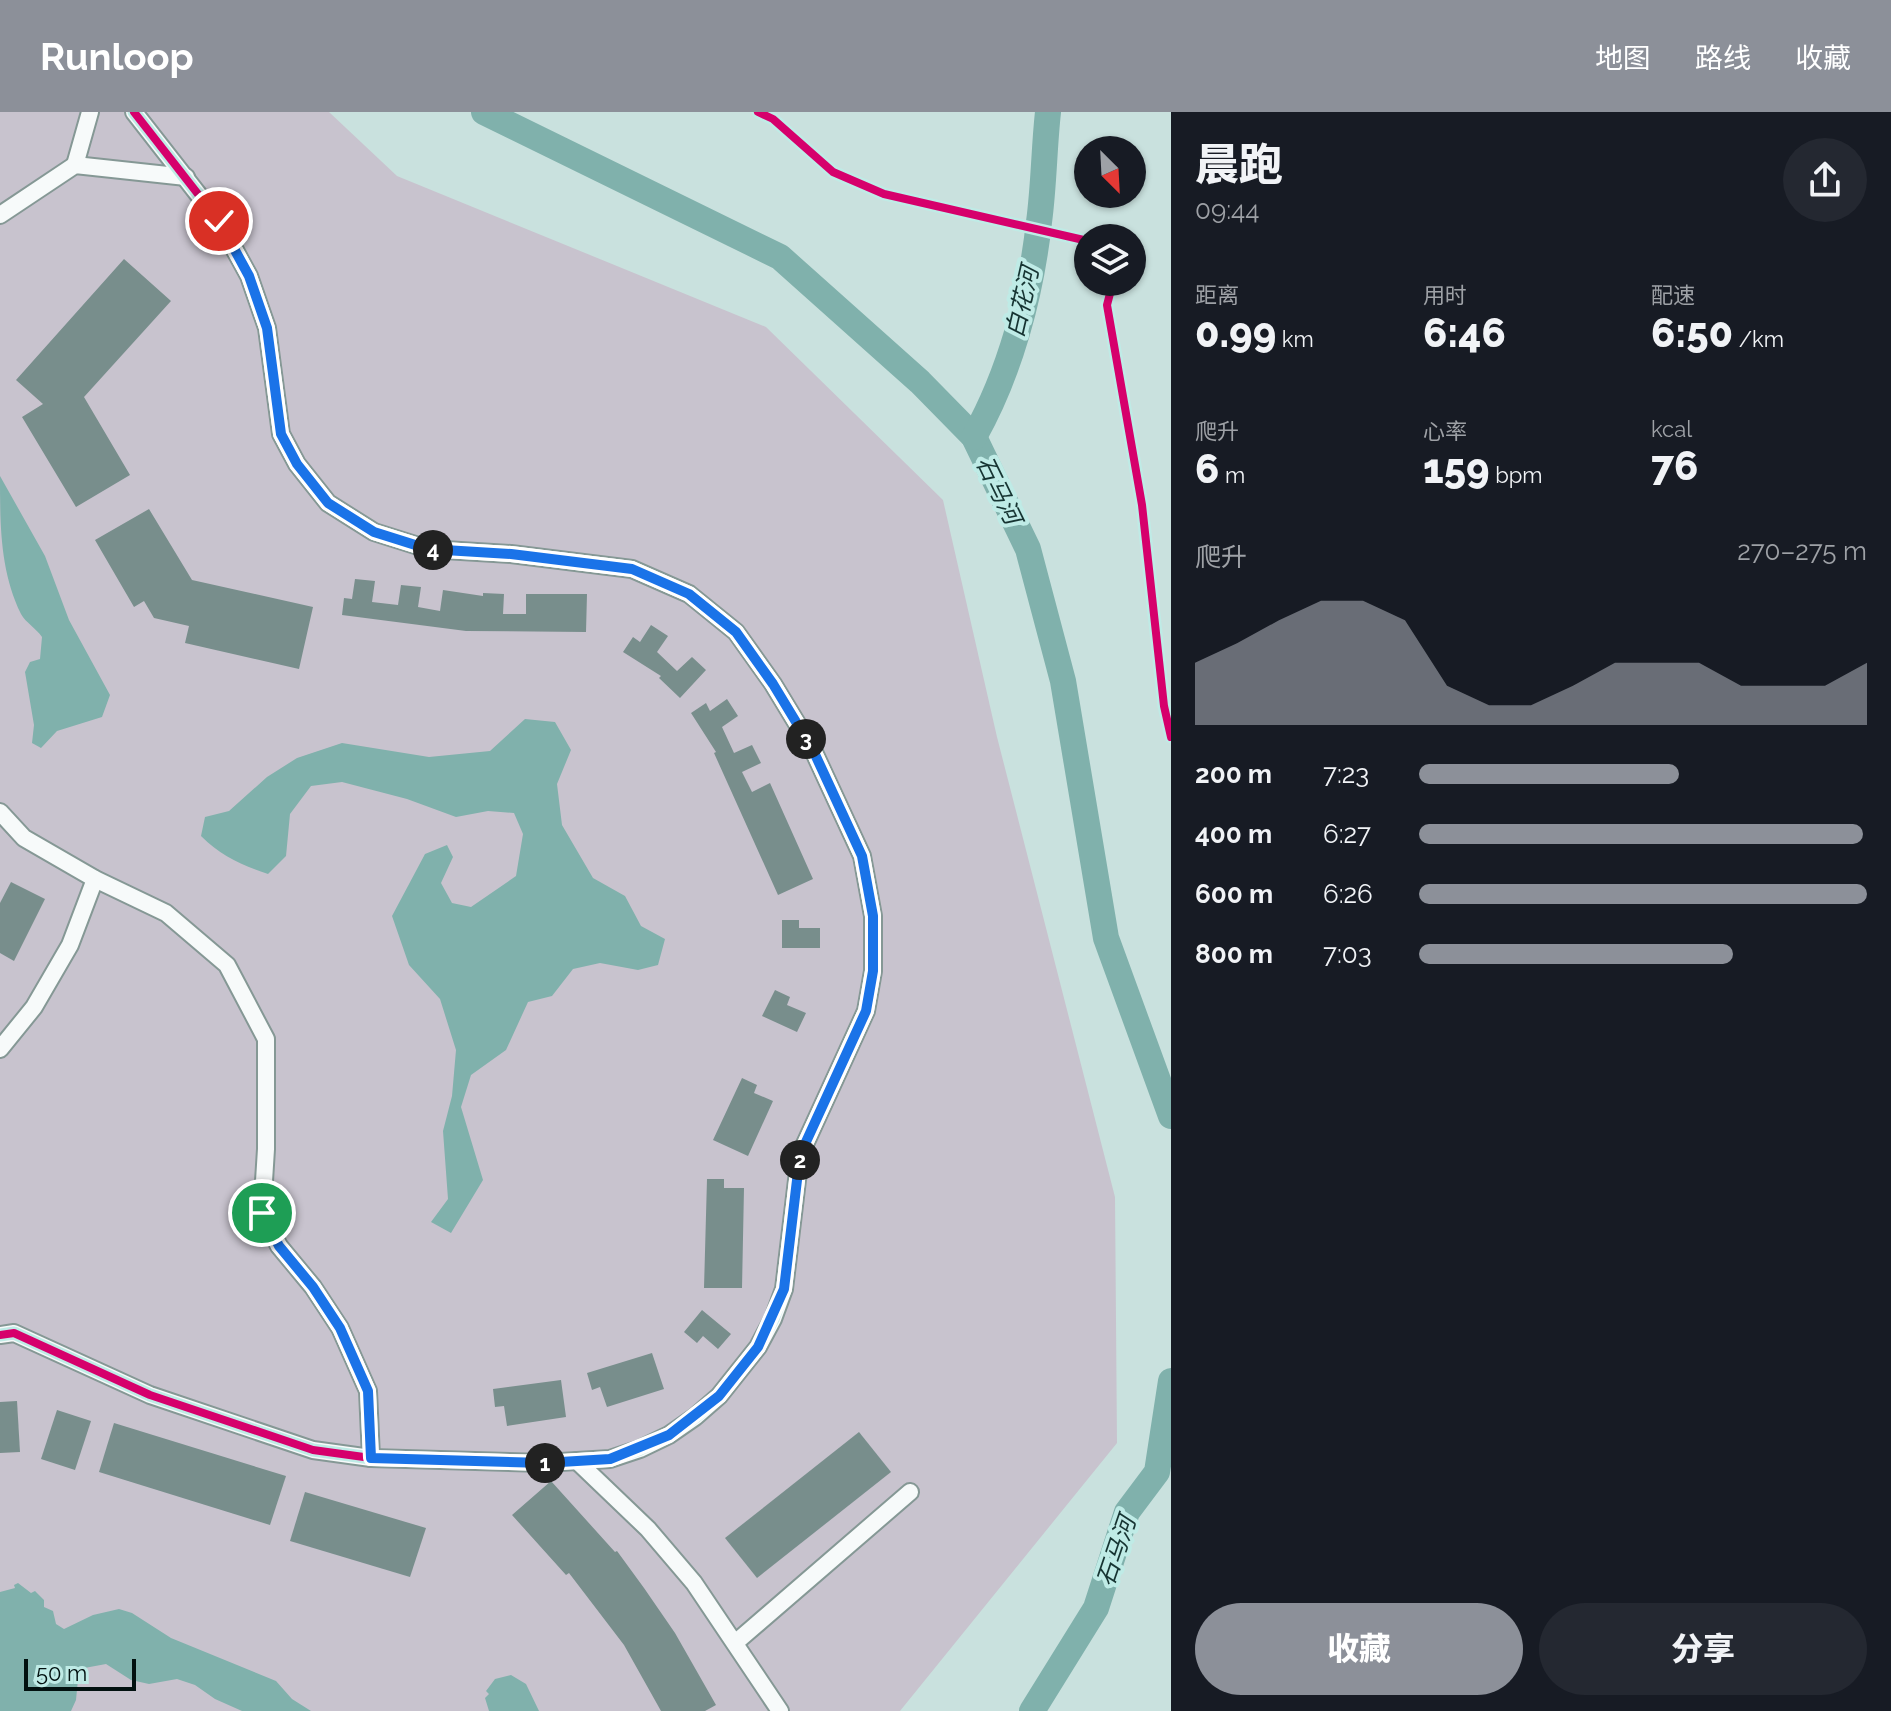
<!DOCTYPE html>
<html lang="zh">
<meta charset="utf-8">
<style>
:root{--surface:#171b24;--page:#242831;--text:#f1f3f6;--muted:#9ea1a6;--accent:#8c9099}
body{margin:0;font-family:Raleway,"Noto Sans SC",sans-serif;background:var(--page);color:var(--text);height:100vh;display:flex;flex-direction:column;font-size:30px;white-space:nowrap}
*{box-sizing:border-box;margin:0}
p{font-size:26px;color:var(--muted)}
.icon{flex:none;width:44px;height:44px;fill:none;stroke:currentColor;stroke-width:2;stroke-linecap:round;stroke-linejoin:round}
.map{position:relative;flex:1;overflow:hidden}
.drawer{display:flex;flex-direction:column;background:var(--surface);width:720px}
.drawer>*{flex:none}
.needle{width:52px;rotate:156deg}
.tools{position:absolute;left:1074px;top:24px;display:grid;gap:16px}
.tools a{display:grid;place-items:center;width:72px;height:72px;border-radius:50%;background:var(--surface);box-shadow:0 2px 6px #0004;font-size:40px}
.scale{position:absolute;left:24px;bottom:20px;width:112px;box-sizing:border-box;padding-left:8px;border:4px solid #021110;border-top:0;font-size:22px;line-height:28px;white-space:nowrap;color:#021110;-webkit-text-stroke:6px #bfebe6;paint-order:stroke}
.pin{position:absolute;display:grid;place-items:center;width:68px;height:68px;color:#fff;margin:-34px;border:4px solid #fff;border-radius:50%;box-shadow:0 2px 8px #0007}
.km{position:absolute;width:40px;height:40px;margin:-20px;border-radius:50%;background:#222;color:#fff;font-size:22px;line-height:40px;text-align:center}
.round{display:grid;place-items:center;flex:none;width:84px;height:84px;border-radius:42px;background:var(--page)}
.head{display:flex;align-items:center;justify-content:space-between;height:136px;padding:0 24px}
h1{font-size:44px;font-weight:800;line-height:60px}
.stats{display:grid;grid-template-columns:repeat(3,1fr);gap:12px;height:136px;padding:8px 24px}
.stats div{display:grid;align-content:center}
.stats b{font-size:40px;font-weight:800}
.stats small{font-size:22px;font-weight:400}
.stats p{font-size:22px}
.chart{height:224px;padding:16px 24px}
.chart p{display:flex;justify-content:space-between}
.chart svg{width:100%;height:144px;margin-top:8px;fill:var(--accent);opacity:.7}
.action{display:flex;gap:16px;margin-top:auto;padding:16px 24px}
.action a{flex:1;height:92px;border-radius:48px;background:var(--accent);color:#fff;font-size:32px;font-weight:800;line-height:92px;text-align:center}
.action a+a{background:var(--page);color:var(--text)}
ul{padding:0 24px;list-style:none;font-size:26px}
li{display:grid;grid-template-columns:128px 96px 1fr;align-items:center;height:60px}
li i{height:20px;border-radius:10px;background:var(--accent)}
header{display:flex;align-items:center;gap:48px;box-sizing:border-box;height:112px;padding:0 40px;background:var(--accent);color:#fff}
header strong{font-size:38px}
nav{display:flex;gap:44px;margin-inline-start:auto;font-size:28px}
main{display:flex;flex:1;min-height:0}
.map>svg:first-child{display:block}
.green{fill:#c8c3ce}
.water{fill:#80b1ac}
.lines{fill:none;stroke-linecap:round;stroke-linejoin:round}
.river{stroke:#80b1ac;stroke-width:26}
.building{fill:#788e8c}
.minor-casing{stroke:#859895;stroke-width:20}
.minor{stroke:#f7fafa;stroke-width:16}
.cycleway-casing{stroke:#bfebe6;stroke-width:13}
.cycleway{stroke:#d6006c;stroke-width:8}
.route-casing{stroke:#fff;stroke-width:16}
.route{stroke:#1a73e8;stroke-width:10}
.labels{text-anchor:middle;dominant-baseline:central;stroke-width:8;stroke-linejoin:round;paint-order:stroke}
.water-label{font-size:24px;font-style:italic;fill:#163432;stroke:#bfebe6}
</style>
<header>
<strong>Runloop</strong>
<nav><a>地图</a><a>路线</a><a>收藏</a></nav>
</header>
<main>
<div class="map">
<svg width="1171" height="1599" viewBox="0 0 1171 1599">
<rect width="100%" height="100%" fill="#c9e1de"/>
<!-- green -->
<polygon class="green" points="0,0 329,0 397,64 766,215 943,388 997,625 1115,1085 1117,1331 900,1599 0,1599"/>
<!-- water -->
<g class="water">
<path d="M0,364L45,444L69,508L110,583L102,605L57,619L41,636L32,631L34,613L25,560L30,550L40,547L42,525C36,516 26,511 21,502C0,459 0,413 0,364Z"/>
<path d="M525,607L555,610L571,638L557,672L562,713L593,766L625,784L641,814L665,827L658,853L638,858L600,851L573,857L552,884L528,890L506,938L471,963L461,995L483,1068L451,1121L431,1110L448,1087L443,1019L452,984L456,938L440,887L409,853L392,804L425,742L447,733L453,745L441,771L452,791L471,795L516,764L523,722L514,701L488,699L456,705L407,687L342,670L311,674L290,702L286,744L268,762C241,753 221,744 201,724L205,705L229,699L267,665L297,646L342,631L429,645L490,639Z"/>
<polygon points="18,1471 31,1481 35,1479 44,1488 44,1495 53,1499 56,1512 64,1517 93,1503 119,1497 132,1501 171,1526 276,1569 292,1587 311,1599 242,1599 215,1587 195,1573 177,1567 149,1572 131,1568 106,1552 79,1557 76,1588 71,1599 0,1599 0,1480 15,1476 14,1473"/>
<polygon points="511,1563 526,1572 539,1599 489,1599 485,1586 489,1582 486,1579 495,1567"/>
</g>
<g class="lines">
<!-- river -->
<g class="river">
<polyline points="484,0 780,145 920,270 974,325 1028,437 1063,569 1106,826 1171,1004"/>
<path d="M974,325C1010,261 1031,183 1039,110C1044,73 1044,36 1048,0"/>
<polyline points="1032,1599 1096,1496 1127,1400 1157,1360 1171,1269"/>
</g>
</g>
<!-- building -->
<g class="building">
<polygon points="124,147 171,189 84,285 130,363 76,395 22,305 43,292 16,268"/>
<polygon points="149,397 192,468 313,495 299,557 185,531 189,514 154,506 144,489 134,495 95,428"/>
<polygon points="355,467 375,469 372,490 398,493 401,473 421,475 418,495 440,499 443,478 483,484 483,481 504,482 503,502 526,502 526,482 587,482 586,520 466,519 342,503 344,486 352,487"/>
<polygon points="651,513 668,524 657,540 677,559 692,545 706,558 680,586 659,566 661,564 623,540 633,525 640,530"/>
<polygon points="727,587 738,604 722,615 734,641 752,633 761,651 742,660 752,680 770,671 813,767 778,783 714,641 716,640 691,601 706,591 710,599"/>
<polygon points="11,770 45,787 14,849 0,841 0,791"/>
<polygon points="782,808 799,808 799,816 820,816 820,836 782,836"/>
<polygon points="775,878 790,885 787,893 806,901 797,920 762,904"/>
<polygon points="742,966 757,973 754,981 773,989 748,1044 713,1028"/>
<polygon points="707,1067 724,1067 724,1076 744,1076 742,1176 704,1176"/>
<polygon points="702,1198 731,1222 718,1237 703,1224 697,1231 684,1220"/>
<polygon points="652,1241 664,1277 607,1295 600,1275 592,1278 587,1261"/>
<polygon points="561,1268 566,1305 507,1314 504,1294 495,1295 493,1277"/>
<polygon points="17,1289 20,1340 0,1341 0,1290"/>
<polygon points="57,1298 91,1309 75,1358 41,1347"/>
<polygon points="114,1311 286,1364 270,1413 99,1360"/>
<polygon points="859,1320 891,1360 757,1466 725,1426"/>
<polygon points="551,1369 615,1440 617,1439 644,1476 675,1521 716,1593 705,1599 661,1599 624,1533 569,1461 566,1463 512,1403"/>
<polygon points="305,1380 426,1416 410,1465 290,1429"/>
</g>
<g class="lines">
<!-- minor casing -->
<g class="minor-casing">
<g id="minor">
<polyline points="75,53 90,0"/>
<polyline points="0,103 75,53 186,65"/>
<polyline points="0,700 24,726 95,767 166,801 227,853 266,927 266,1037 262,1101 279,1134 313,1175 340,1216 368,1279 371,1346"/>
<polyline points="0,937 34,895 70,833 95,767"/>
<polyline points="0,1223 14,1221 150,1283 313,1338 371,1346 544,1351 610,1347 640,1337 669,1323 695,1305 719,1284 758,1235 773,1207 784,1177 800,1043 866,899 873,859 873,804 862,744 813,638 773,572 736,520 689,482 632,457 511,442 428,437 374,420 328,391 297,352 281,322 267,216 249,164 219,109 134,0"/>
<polyline points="577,1349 648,1417 694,1471 780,1599"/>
<polyline points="735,1531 910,1380"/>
</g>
</g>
<!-- minor -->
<use href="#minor" class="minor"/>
<!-- cycleway casing -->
<g class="cycleway-casing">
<g id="cycleway">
<polyline points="758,0 773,7 833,60 884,82 1088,129"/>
<polyline points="1113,170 1107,193 1142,393 1164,594 1171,625"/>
<polyline points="0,1223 14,1221 150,1283 313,1338 371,1346 544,1351 610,1347 640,1337 669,1323 695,1305 719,1284 758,1235 773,1207 784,1177 800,1043 866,899 873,859 873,804 862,744 813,638 773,572 736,520 689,482 632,457 511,442 428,437 374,420 328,391 297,352 281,322 267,216 249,164 219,109 134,0"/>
</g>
</g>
<!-- cycleway -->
<use href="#cycleway" class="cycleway"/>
</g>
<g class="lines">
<!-- route casing -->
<g class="route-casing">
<polyline id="route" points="219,109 249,164 267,216 281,322 297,352 328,391 374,420 428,437 511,442 632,457 689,482 736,520 773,572 813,638 862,744 873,804 873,859 866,899 800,1043 784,1177 758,1235 719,1284 669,1323 610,1347 544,1351 371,1346 368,1279 340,1216 313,1175 279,1134 262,1101"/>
</g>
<!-- route -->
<use href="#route" class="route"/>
</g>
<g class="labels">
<!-- water labels -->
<g class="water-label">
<text transform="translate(1022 190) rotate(-77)">白花河</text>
<text transform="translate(999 378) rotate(64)">石马河</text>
<text transform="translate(1116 1439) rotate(-71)">石马河</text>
</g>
</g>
</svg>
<div class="tools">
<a><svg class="needle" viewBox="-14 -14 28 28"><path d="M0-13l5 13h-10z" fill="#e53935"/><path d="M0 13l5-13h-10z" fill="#9ea1a6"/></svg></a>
<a><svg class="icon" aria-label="layers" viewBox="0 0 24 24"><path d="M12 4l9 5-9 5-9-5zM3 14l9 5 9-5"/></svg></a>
</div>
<div class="scale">50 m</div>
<div class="pin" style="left:262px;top:1101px;background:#1e9e55"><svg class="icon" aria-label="arrive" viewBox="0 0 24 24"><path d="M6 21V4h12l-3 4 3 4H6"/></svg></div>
<div class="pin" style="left:219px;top:109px;background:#d93025"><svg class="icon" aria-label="check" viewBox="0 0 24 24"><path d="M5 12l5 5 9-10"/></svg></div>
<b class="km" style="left:545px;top:1351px">1</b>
<b class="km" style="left:800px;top:1048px">2</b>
<b class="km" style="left:806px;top:627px">3</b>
<b class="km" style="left:433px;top:438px">4</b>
</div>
<section class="drawer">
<div class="head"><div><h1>晨跑</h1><p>09:44</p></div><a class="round"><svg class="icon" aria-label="share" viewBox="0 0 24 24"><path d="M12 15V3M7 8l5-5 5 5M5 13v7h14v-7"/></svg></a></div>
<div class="stats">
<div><p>距离</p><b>0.99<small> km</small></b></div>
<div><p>用时</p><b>6:46</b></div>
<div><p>配速</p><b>6:50<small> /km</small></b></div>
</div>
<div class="stats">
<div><p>爬升</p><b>6<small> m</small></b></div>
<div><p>心率</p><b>159<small> bpm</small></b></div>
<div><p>kcal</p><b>76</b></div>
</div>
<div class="chart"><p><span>爬升</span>270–275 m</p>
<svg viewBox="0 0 160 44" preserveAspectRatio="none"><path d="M0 44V25L10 19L20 12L30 6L40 6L50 12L60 32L70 38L80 38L90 32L100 25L110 25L120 25L130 32L140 32L150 32L160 25V44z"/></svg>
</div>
<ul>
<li><b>200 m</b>7:23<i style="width:58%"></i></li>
<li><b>400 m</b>6:27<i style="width:99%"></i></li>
<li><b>600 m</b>6:26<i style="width:100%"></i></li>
<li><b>800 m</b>7:03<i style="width:70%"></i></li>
</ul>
<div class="action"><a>收藏</a><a>分享</a></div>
</section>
</main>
